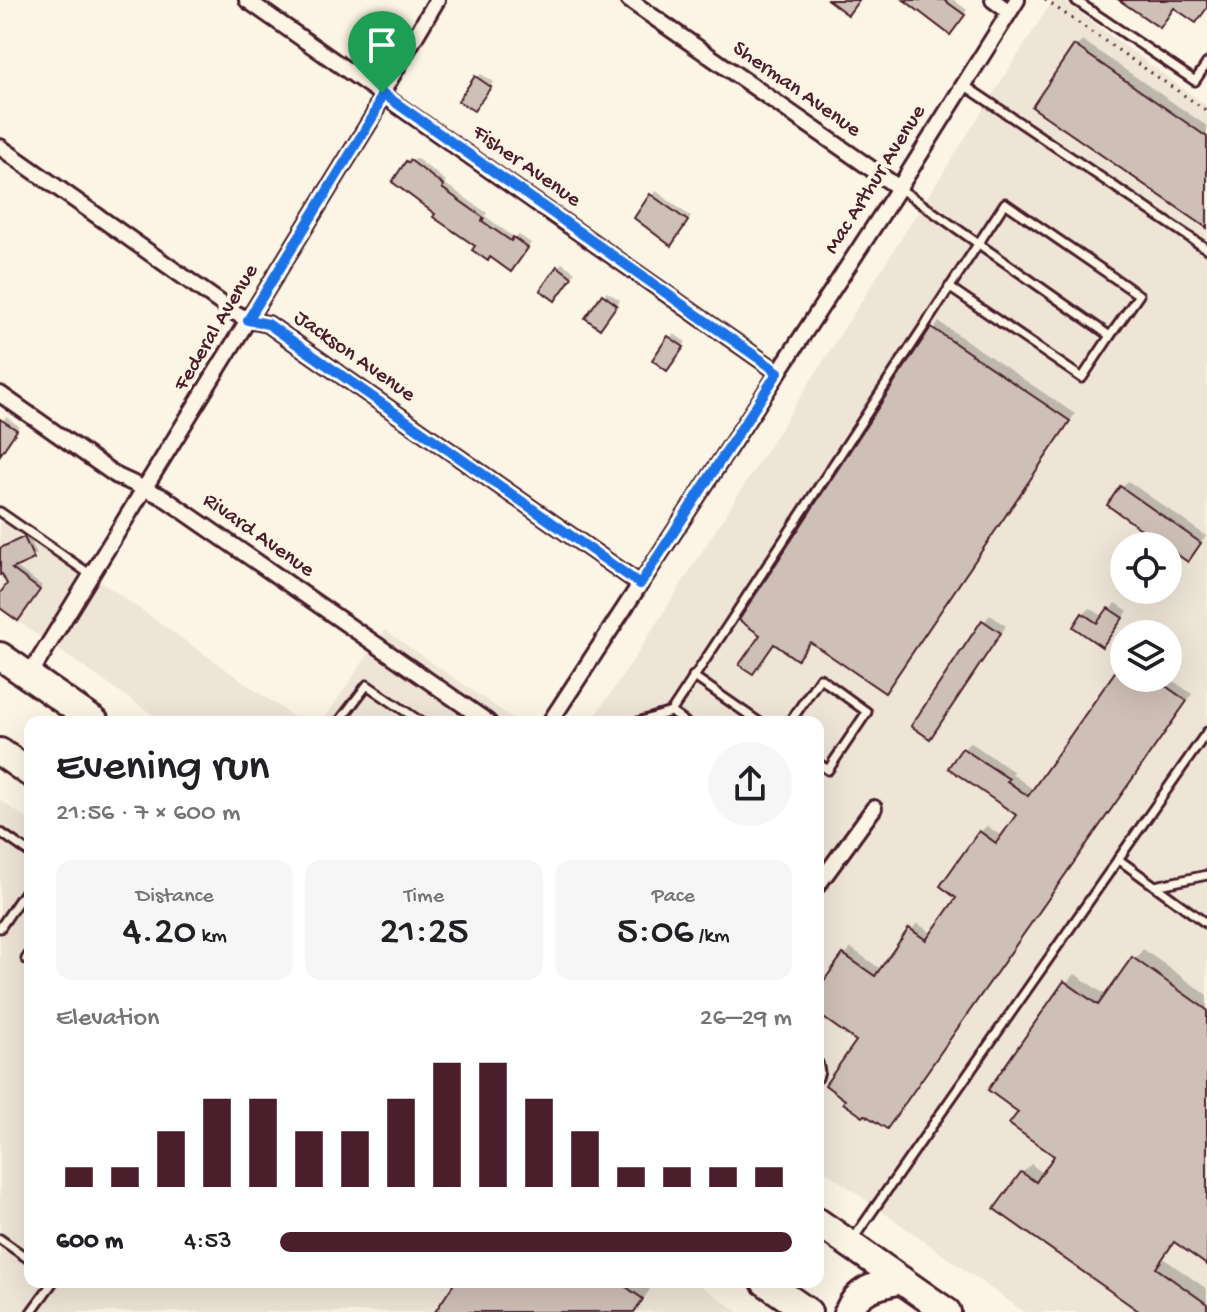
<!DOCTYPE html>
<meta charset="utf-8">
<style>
:root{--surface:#fff;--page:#f6f6f6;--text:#202124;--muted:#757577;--accent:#4a1f2b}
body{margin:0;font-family:"Gochi Hand",sans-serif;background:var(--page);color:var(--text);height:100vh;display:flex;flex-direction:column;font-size:30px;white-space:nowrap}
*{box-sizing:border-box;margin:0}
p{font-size:26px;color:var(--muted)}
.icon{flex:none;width:44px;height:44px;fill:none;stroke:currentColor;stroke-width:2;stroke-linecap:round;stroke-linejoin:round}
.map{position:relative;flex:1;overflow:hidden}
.sheet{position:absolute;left:24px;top:716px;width:800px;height:572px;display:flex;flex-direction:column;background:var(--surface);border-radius:16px;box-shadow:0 8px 32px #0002}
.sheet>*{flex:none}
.controls{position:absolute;left:1110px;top:532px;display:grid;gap:16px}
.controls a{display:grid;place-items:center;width:72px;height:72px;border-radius:50%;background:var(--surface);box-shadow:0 8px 32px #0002;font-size:40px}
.pin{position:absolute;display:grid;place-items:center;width:68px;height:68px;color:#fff;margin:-82px -34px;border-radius:50% 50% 50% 0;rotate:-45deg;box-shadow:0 0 8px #0007}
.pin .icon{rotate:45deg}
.round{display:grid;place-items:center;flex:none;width:84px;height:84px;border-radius:42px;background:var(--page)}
.summary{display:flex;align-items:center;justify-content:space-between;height:136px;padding:0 32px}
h1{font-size:44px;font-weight:600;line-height:60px}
.metrics{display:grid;grid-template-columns:repeat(3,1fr);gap:12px;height:136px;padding:8px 32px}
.metrics div{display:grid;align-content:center;border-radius:16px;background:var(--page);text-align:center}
.metrics b{font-size:40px;font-weight:600}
.metrics small{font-size:22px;font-weight:400}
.metrics p{font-size:22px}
.chart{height:224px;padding:16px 32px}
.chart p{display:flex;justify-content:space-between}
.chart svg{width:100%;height:144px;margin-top:8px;stroke:var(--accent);stroke-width:6}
ul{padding:0 32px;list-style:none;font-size:26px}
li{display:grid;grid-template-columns:128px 96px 1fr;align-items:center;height:60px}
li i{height:20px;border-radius:10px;background:var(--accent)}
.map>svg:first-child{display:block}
.built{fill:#eee5d7;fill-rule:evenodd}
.shadow{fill:#0003}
.building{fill:#cfc0b7;stroke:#4a1f2b;stroke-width:2}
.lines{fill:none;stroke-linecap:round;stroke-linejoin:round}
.lane-casing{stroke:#4a1f2b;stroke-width:13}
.street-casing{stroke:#4a1f2b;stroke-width:20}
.highway-casing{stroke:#4a1f2b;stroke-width:32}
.path{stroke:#4a1f2b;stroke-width:3;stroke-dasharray:2 6;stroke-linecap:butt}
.lane{stroke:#fcf5e5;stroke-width:7}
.street{stroke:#fcf5e5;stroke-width:14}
.highway{stroke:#fcf5e5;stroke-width:26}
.route-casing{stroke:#fff;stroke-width:16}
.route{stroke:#1a73e8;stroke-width:10}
.labels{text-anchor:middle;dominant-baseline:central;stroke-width:8;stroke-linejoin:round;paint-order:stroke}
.street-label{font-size:22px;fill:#4a1f2b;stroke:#fcf5e5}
</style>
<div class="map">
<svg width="1207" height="1312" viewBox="0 0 1207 1312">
<rect width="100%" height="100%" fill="#fcf5e5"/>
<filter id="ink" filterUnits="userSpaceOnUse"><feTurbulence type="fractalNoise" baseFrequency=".0125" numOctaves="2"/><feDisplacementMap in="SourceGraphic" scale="16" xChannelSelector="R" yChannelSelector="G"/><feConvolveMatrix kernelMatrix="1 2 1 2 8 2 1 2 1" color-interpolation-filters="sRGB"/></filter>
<g filter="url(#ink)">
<!-- built -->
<g class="built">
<path d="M1053,0H1062L1207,106V1312H1024L818,1166V722H591L633,660ZM1124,546H1168V590H1124ZM1124,634H1168V678H1124Z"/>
<polygon points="0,511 301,722 163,722 0,609"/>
<polygon points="385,630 518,722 322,722"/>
<polygon points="0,800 30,821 30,1282 695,1282 739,1312 0,1312"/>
</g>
<!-- shadow -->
<g class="shadow">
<polygon points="901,0 954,0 967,10 954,28"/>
<polygon points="1082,40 1207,126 1207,225 1076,47"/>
<polygon points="481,74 493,82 477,105 477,78"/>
<polygon points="416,158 446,181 444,183 487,213 485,216 515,238 519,235 531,243 515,266 478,246 438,213 408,163"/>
<polygon points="656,191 691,217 675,239 636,217"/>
<polygon points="562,263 575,272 559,294 558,267"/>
<polygon points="607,292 620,300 604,323 603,296"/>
<polygon points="939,322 1075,414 891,684 811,640 775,643 753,672 762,634 742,620"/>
<polygon points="674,334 686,342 670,365 670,338"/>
<polygon points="6,417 19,426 0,451 0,424"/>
<polygon points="1128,481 1206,536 1188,560 1122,487"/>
<polygon points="28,535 37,554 15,566 42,586 21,615 0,606 0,596 9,584 0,565 0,548"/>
<polygon points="1116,603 1128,611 1108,638 1084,614 1090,608 1104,617"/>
<polygon points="990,615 1006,626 936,730 984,622"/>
<polygon points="1124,662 1124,678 1168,677 1192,694 893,1120 859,1040 818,1011 818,993 851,948 882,970 917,923 933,934 959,897 980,832 987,826 1003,837 1018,814 951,768 964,749 970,742 1014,772 1012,774 1034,790"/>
<polygon points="1143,949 1207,995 1207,1263 1175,1241 1163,1258 1207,1289 1207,1312 1144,1312 1022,1173 1031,1164 1044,1174 1057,1156 1021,1111 1066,983 1075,974 1107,996"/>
<polygon points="458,1282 640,1282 650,1289 635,1312 437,1312"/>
</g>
<!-- building -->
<g class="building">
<polygon points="828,0 859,0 848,15"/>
<polygon points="904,0 944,0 965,15 950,35"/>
<polygon points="1119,0 1207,0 1207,8 1196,23 1174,8 1160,28"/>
<polygon points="1074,45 1207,137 1207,228 1032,107"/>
<polygon points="475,76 491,87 474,111 458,101"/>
<polygon points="410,160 443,185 442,188 484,218 482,221 511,241 513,237 528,248 511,272 490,257 488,261 472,250 475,246 433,217 435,214 392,182 406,161 409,163"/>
<polygon points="650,194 688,221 671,246 634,218"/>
<polygon points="557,266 572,277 555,301 540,290"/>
<polygon points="602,294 617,305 600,329 585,318"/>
<polygon points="931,327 1070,421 885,693 810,642 797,660 774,644 753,674 739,665 760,635 739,620"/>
<polygon points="668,336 684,347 667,371 652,360"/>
<polygon points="0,419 17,430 0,455"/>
<polygon points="1120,486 1201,543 1188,562 1107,505"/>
<polygon points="24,537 34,559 12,569 40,590 18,621 0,608 0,593 7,584 2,574 0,575 0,548"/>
<polygon points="1108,608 1123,618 1102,647 1073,627 1082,613 1097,623"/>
<polygon points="982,620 1001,633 930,739 911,726"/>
<polygon points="1124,659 1124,678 1154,678 1187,701 887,1129 865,1115 863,1117 843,1103 845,1100 825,1085 856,1041 818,1014 818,989 843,954 875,976 909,928 926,940 956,898 940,886 979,831 996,843 1016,815 948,768 962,748 1009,779 1007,781 1028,796"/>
<polygon points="1132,957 1207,1010 1207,1265 1174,1242 1156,1268 1207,1304 1207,1312 1140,1312 994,1209 1021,1172 1036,1182 1054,1156 1009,1124 1018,1112 988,1090 1064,981 1098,1005"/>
<polygon points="455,1282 619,1282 643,1299 634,1312 435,1312"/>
</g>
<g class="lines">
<!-- lane casing -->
<g class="lane-casing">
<g id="lane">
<polyline points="1075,0 1195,81 1207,63"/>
<polyline points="964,85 1207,249"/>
<polyline points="899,188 1110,336 1082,378 949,287"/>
<polyline points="0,512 91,575"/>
<polyline points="693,676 759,722"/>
<polyline points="339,722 367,685 421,722"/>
<polyline points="638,722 671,712"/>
<polyline points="685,722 671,712 1005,203 1139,295 1110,336"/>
<polyline points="790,722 820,678 867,712 828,770 818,763"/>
<polyline points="0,832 30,853"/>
<polyline points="1118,859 1207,924"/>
<polyline points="1155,886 1207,875"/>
<polyline points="0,928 30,884"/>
<polyline points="26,959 30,953"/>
<polyline points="818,1063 820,1072 818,1078"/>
<polyline points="0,1239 30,1260"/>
<polyline points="853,1239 1207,732"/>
<polyline points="31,1312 53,1282"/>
</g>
</g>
<!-- street casing -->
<g class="street-casing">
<g id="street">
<polyline points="247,0 778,372"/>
<polyline points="629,0 899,188"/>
<polyline points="993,0 1009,12"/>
<polyline points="0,147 232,311 248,320 268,324 640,584"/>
<polyline points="0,394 117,476 163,497 488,722"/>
<polyline points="29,676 374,115 382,93 437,0"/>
<polyline points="550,722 899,188 1017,0"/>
<polyline points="818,885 874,808"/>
</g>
</g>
<!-- highway casing -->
<g class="highway-casing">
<g id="highway">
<polyline points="0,656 95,722"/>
<polyline points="0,752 30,773"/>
<polyline points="818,1222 947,1312"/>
<polyline points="765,1282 808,1312"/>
<path d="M848,1312C858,1288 878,1285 901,1280"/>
</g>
</g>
<!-- path -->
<polyline class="path" points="1045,0 1207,111"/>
<!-- lane -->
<use href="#lane" class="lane"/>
<!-- street -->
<use href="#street" class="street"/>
<!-- highway -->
<use href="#highway" class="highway"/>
</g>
</g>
<g class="lines" filter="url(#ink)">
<!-- route casing -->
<g class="route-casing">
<polygon id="route" points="382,93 778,372 640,584 268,324 248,320 374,115"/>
</g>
<!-- route -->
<use href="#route" class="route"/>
</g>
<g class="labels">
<!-- street labels -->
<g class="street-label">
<text transform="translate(796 90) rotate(35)">Sherman Avenue</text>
<text transform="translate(526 167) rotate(35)">Fisher Avenue</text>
<text transform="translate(876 180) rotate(-58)">Mac Arthur Avenue</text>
<text transform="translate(217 328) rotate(-59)">Federal Avenue</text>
<text transform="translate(354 357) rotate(35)">Jackson Avenue</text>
<text transform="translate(258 536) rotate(35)">Rivard Avenue</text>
</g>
</g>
</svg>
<div class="controls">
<a><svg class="icon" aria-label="locate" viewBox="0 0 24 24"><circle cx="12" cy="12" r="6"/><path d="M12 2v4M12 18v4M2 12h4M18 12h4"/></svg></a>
<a><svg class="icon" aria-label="layers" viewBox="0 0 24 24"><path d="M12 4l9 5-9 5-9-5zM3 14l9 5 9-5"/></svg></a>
</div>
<div class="pin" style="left:382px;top:93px;background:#1e9e55"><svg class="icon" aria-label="arrive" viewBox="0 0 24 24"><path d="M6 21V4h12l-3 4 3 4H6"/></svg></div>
<section class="sheet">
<div class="summary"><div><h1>Evening run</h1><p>21:56 · 7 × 600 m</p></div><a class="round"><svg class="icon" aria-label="share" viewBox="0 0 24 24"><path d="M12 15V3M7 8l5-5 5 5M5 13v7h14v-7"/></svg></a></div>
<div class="metrics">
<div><p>Distance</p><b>4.20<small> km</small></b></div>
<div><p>Time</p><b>21:25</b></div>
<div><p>Pace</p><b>5:06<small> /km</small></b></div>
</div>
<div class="chart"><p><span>Elevation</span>26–29 m</p>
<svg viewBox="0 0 160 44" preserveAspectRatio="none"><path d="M5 44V38M15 44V38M25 44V27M35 44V17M45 44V17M55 44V27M65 44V27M75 44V17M85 44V6M95 44V6M105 44V17M115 44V27M125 44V38M135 44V38M145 44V38M155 44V38"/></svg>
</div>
<ul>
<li><b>600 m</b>4:53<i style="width:100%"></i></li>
</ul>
</section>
</div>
